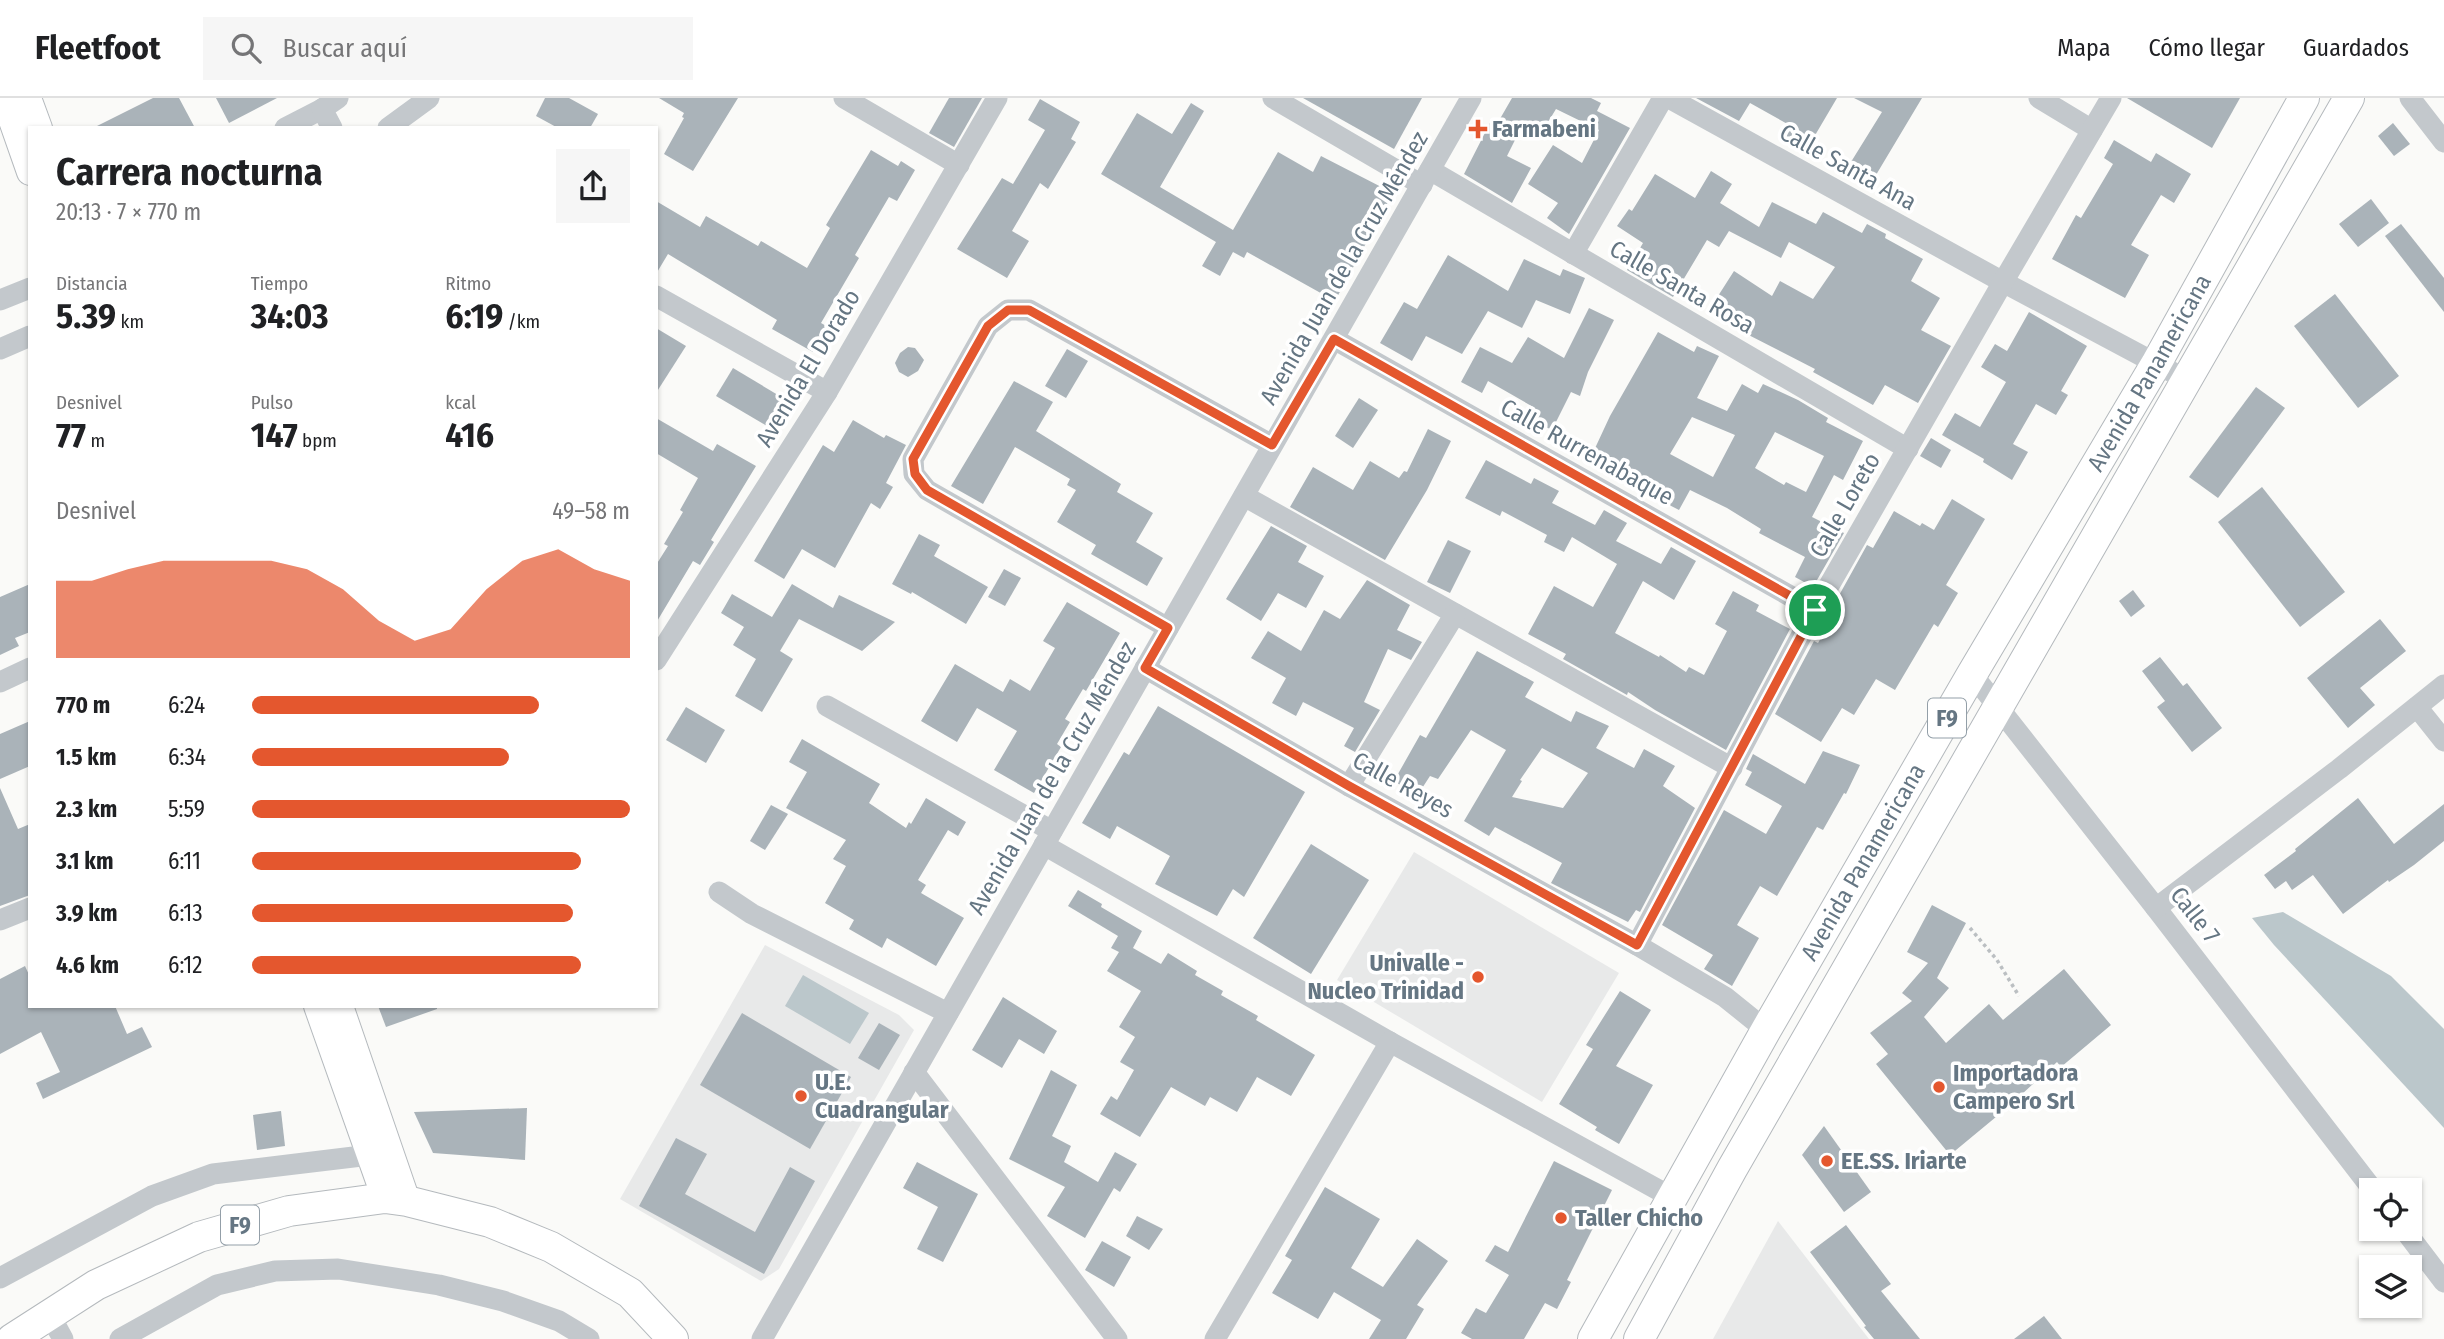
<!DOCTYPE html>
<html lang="es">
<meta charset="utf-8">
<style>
:root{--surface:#fff;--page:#f6f6f6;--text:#202124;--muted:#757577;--line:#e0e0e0;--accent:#e4572e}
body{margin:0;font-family:"Fira Sans Condensed",sans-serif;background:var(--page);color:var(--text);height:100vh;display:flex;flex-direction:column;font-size:26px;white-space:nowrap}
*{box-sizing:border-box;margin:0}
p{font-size:23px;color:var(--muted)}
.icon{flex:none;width:38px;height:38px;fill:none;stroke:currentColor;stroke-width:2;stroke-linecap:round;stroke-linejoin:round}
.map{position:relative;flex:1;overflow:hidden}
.drawer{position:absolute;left:28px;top:28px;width:630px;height:882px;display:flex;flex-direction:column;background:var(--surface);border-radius:0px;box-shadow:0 2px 5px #0004}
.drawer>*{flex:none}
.buttons{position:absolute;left:2359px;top:1080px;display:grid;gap:14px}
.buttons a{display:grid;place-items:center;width:63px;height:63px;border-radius:0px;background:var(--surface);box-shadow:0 2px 5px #0004;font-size:35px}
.pin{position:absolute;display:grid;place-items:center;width:60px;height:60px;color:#fff;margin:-30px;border:4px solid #fff;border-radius:50%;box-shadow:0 2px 7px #0007}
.round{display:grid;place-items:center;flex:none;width:74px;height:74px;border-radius:0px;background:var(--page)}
.headline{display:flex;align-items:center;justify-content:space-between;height:119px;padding:0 28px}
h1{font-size:38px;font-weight:700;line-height:52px}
.metrics{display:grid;grid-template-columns:repeat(3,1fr);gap:10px;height:119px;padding:7px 28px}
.metrics div{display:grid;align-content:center}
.metrics b{font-size:35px;font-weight:700}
.metrics small{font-size:19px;font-weight:400}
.metrics p{font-size:19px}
.chart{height:196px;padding:14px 28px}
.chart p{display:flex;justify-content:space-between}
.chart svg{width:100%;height:126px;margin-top:7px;fill:var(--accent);opacity:.7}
ul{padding:0 28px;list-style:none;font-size:23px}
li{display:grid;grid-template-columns:112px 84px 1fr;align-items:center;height:52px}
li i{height:18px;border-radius:9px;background:var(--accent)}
header{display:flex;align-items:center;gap:42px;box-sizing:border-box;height:98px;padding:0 35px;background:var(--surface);border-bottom:2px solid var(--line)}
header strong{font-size:33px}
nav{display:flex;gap:38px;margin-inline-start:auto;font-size:24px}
.search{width:490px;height:63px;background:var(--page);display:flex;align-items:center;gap:18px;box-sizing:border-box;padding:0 24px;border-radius:0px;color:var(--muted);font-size:26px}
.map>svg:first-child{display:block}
.built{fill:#e8e9e9}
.water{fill:#bbc7cb}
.building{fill:#aab3b9;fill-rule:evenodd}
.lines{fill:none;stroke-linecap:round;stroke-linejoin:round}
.major-casing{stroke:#b5babe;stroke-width:28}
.highway-casing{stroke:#b4b9bd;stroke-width:32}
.path{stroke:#bbbfc2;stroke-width:3.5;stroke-dasharray:3.5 3.5;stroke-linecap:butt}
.minor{stroke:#c3c8cc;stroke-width:21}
.major{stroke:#fff;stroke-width:26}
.highway{stroke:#fff;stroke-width:30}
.route-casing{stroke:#fff;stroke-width:14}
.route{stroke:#e4572e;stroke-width:9}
.poi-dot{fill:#e4572e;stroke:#fff;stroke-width:2.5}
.labels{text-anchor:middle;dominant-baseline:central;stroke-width:7;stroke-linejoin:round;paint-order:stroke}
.shield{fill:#fff;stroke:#939fa8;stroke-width:2}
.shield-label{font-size:23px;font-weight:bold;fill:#657683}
.poi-label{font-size:24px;font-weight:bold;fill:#657683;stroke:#fff;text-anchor:start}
.street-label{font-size:24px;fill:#657683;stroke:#fff}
</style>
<header>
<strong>Fleetfoot</strong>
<div class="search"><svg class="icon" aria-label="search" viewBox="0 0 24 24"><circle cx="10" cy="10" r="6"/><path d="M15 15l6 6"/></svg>Buscar aquí</div>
<nav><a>Mapa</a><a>Cómo llegar</a><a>Guardados</a></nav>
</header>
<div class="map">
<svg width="2444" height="1241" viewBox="0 0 2444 1241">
<rect width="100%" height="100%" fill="#fafaf8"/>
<!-- built -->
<g class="built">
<polygon points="1414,754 1619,875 1542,1004 1337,882"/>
<polygon points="765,847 899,917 914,932 779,1171 761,1183 620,1101"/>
<polygon points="1778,1123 1869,1241 1713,1241"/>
</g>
<!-- water -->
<g class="water">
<polygon points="2283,814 2391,878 2444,931 2444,1030 2274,847 2252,820"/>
<polygon points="803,877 869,915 850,946 785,908"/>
</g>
<!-- building -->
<g class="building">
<polygon points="153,0 179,0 195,30 93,30"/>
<polygon points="216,0 277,0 229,25"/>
<polygon points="545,0 569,0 598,16 590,30 558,30 536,18"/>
<polygon points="659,0 738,0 693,73 664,56 684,20 682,19 684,15"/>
<polygon points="949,0 982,0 954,49 929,35"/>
<polygon points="1303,0 1422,0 1394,51"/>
<polygon points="1512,0 1591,0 1601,5 1597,13 1630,30 1569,136 1547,120 1558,105 1528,86 1553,47 1582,65 1599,32 1556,11 1539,39 1522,28 1507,58 1531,70 1512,105 1464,76 1491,23 1497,26"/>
<polygon points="1696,0 1837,0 1804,56 1782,43 1791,28 1750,5 1739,23"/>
<polygon points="1854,0 1922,0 1870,87 1846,72 1882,14"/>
<polygon points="2127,0 2240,0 2212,50"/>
<polygon points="1040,1 1080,24 1071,41 1076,44 1048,91 1040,85 1012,133 1029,143 1007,180 957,151 1002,80 1013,86 1045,32 1028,22"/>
<polygon points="1191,5 1204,13 1160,89 1233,132 1278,54 1313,74 1321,58 1393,95 1335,203 1247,154 1244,160 1233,154 1220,178 1202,168 1216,144 1101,76 1137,15 1172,36"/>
<polygon points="2393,25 2410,46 2394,58 2378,38"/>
<polygon points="2114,42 2151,64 2156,55 2191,76 2174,105 2161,97 2131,147 2149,157 2125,200 2052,161 2076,117 2081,120 2113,66 2104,60"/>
<polygon points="871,52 898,68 901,63 915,72 897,103 889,99 855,157 859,160 821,225 828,229 813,254 772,231 777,222 668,156 656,176 656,103 700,129 706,118 758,148 761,143 807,170 830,130 826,127"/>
<polygon points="1711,73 1732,86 1720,105 1759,129 1772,104 1816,126 1823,114 1862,135 1867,126 1886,136 1885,140 1923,161 1911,183 1940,200 1921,232 1951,248 1918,305 1885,287 1873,307 1813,274 1815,271 1731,228 1735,223 1711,209 1734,173 1772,198 1780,183 1813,201 1835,169 1789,144 1781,160 1729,133 1719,149 1707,142 1673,199 1627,172 1643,145 1617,128 1629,111 1632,113 1655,76 1695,100"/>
<polygon points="2371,101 2389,125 2358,149 2339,126"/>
<polygon points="2401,126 2444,180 2444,214 2385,138"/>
<polygon points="1448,157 1508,193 1524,161 1560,178 1563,171 1585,180 1570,216 1536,202 1522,230 1488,213 1462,256 1426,238 1412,263 1380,245 1404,204 1417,211"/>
<polygon points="2335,196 2399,278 2358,310 2294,228"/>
<polygon points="1589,210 1614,222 1588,274 1580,298 1571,294 1552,332 1530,321 1535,310 1488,283 1482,295 1461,284 1480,249 1512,265 1528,239 1564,260"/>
<polygon points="2029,214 2087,248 2061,293 2068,297 2056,317 2036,306 2013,346 2028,354 2012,382 1983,364 1984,361 1942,337 1955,315 1980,329 2006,284 1981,269 1995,246 2007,253"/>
<polygon points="656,230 686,248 656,295"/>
<path d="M1658,234L1694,254L1697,248L1719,258L1697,300L1727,313L1742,286L1758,295L1763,286L1798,302L1828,320L1826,324L1863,343L1843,382L1834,377L1812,419L1844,435L1813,489L1795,479L1805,459L1759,435L1761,431L1727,410L1690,392L1679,412L1646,395L1645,397L1618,381L1621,376L1590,361L1610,318ZM1692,319L1735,337L1713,379L1670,356ZM1775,334L1824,358L1806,394L1786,384L1784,387L1755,370Z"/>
<polygon points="908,249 915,250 924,262 918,273 908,279 899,274 895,265 900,255"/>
<polygon points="1067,251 1088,263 1066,300 1045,288"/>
<polygon points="733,270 788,303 772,331 716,298"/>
<polygon points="1014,283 1053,304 1036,333 1121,386 1117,394 1153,415 1136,444 1163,460 1147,488 1091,456 1096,447 1057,424 1076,392 1067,387 1070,381 1015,349 983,406 951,388"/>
<polygon points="2256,289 2285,310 2218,400 2189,379"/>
<polygon points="1359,300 1378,312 1353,350 1335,338"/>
<polygon points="656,320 713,353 717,346 756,368 711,442 714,444 700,467 693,463 656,525 656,467 668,448 664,446 683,414 680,412 698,380 656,355"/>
<polygon points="853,322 884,340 886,337 906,347 886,385 893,389 880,411 871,405 835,470 802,451 784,481 754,463 823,347 834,354"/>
<polygon points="1428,331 1451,343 1427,392 1385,462 1290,409 1313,369 1353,392 1370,363 1399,380 1404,373 1407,374"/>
<polygon points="1931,340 1951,352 1941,370 1920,358"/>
<polygon points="1486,362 1531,386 1534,380 1559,393 1552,405 1595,427 1604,412 1627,425 1616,443 1661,466 1671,449 1696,463 1674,502 1643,483 1615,535 1659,559 1660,557 1686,574 1689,569 1704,577 1727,533 1715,526 1733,493 1759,507 1756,513 1790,531 1726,652 1655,612 1628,594 1627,597 1563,561 1566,556 1528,536 1554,488 1593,509 1617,466 1572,439 1564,454 1544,444 1547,437 1502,413 1500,418 1465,400"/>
<polygon points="2262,389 2345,494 2300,529 2218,424"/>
<polygon points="1952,401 1985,421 1946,487 1958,495 1938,529 1934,526 1895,592 1876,581 1854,617 1842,610 1821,644 1775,616 1814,543 1818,545 1842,504 1837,501 1867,447 1873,450 1894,413 1920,428 1922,425 1934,432"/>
<polygon points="1271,428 1307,448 1298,464 1324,478 1306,510 1278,495 1261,523 1226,501"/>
<polygon points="919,436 940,447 934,458 988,489 966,526 912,494 911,496 892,486"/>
<polygon points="1448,442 1471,453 1450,495 1427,484"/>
<polygon points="1004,471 1021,480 1005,508 988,499"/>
<polygon points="1367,482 1410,507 1397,532 1422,544 1411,562 1388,551 1364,604 1380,612 1355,654 1344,648 1354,630 1303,604 1296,618 1272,605 1286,580 1251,560 1268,533 1301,553 1324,512 1340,521"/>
<polygon points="30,486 30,534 15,540 19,548 0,557 0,499"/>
<polygon points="792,486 833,510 839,497 895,524 862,553 799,521 780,553 793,561 762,614 735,598 756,561 733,547 744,529 721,515 732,496 772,519"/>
<polygon points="2133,492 2145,508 2131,519 2119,503"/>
<polygon points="1067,504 1120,535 1086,593 1083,591 1065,621 1070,624 1057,646 1061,649 1034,695 994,672 1017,633 977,610 957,644 921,623 955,566 1003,594 1010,581 1030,593 1055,550 1043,543"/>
<polygon points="2380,521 2406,553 2360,590 2375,607 2348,630 2307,580"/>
<path d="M1477,553L1534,584L1525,599L1571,624L1576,613L1609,628L1596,650L1634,670L1644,651L1675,668L1663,688L1695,710L1640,814L1636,812L1628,824L1551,785L1562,765L1495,729L1489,738L1464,723L1506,652L1471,632L1438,681L1430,678L1417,698L1394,683L1420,637L1426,640ZM1542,650L1588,675L1563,710L1512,699L1522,683L1520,682Z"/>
<polygon points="2160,559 2183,588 2187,585 2222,630 2192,654 2157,609 2165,603 2142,573"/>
<polygon points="1158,608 1305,694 1244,799 1233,791 1217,818 1155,786 1170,758 1117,728 1110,741 1082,725 1124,654 1129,657"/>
<polygon points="686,609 725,632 706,665 666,642"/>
<polygon points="30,623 30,668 0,681 0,636"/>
<polygon points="802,641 880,686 869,705 906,730 909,724 911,726 926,700 966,724 958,738 948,732 918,782 926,787 921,795 964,820 936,868 887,840 882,850 849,831 854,822 825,805 846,768 833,761 846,742 786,710 807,674 789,664"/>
<polygon points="1823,653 1860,667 1846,696 1844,695 1823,732 1817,729 1777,798 1760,788 1737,827 1759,840 1732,888 1704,871 1713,857 1662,827 1724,712 1766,736 1782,708 1745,687 1752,674 1746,671 1753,656 1805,686"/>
<polygon points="0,690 18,731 30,726 30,797 0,808"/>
<polygon points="2358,700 2394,746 2444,706 2444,743 2414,767 2389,784 2388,782 2343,816 2313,777 2292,792 2286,783 2275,791 2264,777 2296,753 2295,751"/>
<polygon points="771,707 788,716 765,752 750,743"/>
<polygon points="1311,746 1369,782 1311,876 1253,840"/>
<polygon points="1078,792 1102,806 1101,809 1142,833 1133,850 1161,866 1168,855 1197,873 1195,877 1223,893 1221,897 1258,918 1256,922 1315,957 1291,998 1257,979 1237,1014 1210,999 1205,1008 1171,989 1140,1039 1100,1016 1111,998 1117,1002 1134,972 1120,964 1135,939 1119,929 1141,893 1107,873 1119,854 1111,850 1118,838 1068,808"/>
<polygon points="1932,807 1966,825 1937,880 1949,890 1924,919 1946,945 1989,906 2003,922 2064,871 2111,927 2061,969 2057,964 2008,1009 1950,1057 1876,966 1888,956 1870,935 1912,903 1902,895 1928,865 1907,854"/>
<polygon points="25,868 30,879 30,908 115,908 127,936 142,929 152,949 43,1001 36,985 60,974 41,934 0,956 0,881"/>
<polygon points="1620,893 1651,912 1616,968 1653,987 1619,1046 1595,1032 1597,1029 1559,1006 1593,951 1586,947"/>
<polygon points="1003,899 1057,933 1044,956 1019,941 1002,970 972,952"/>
<polygon points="378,908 437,908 437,911 386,929"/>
<polygon points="742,915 851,979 810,1051 700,987"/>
<polygon points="879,925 900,937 879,972 858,960"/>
<polygon points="1051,972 1077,987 1052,1038 1071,1048 1064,1064 1098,1084 1115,1054 1137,1066 1120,1094 1114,1090 1085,1140 1047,1118 1065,1089 1009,1061"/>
<polygon points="527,1010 525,1062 433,1055 414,1014"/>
<polygon points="281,1013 285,1048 257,1052 253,1017"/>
<polygon points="1824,1028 1871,1094 1844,1114 1802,1057"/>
<polygon points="676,1040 707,1056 685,1096 755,1134 790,1069 815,1083 764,1176 639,1108"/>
<polygon points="1554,1063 1612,1092 1567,1182 1571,1184 1557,1211 1545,1205 1524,1241 1472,1241 1461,1235 1476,1210 1486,1215 1509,1177 1485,1163 1495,1147 1508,1154"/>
<polygon points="917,1064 978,1096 943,1164 917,1151 938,1109 903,1090"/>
<polygon points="1325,1089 1380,1121 1351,1170 1383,1189 1417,1141 1448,1163 1417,1207 1424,1211 1406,1241 1369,1241 1381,1222 1334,1194 1318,1221 1272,1195 1292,1162 1285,1158"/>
<polygon points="1137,1118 1163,1131 1149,1152 1126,1138"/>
<polygon points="1846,1127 1891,1186 1881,1193 1920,1241 1874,1241 1864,1229 1866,1228 1810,1154"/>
<polygon points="1102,1143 1131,1159 1114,1189 1085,1172"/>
<polygon points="2044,1218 2062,1241 2014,1241"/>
</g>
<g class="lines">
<!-- major casing -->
<g class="major-casing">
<g id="major">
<polyline points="4,0 30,74"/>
<polyline points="28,0 39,30"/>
<polyline points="317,908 385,1100"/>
<polyline points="340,908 407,1103"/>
</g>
</g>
<!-- highway casing -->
<g class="highway-casing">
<g id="highway">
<polyline points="12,1241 96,1187 199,1139 289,1113 385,1100 407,1103 490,1124 551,1149 630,1195 673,1241"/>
<path id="s1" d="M1593,1241L1766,932L1972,576L2156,266L2304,0"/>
<polyline points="1639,1241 1732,1071 2349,0"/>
</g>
</g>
<!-- path -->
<polyline class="path" points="1970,830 1997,862 2019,898"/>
<!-- minor -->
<g class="minor">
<polyline points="844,0 959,67"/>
<polyline points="1273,0 1422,87"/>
<polyline points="1669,0 2003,184 2187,282"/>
<polyline points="2039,0 2092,32"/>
<polyline points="2410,0 2444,44"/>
<polyline points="285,30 322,11"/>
<polyline points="332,30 322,11 338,0"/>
<polyline points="388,30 429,0"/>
<polyline points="1430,72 1908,351"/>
<polyline points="1573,156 1663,0"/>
<polyline points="656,198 827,294"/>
<polyline points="0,202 30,190"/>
<polyline points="1334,241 1815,512"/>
<polyline points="0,251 30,238"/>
<polyline points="1244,398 1732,670"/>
<polyline points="1168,530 927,392 914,376 913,361 988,228 1008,212 1029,212 1272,347"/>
<polyline points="656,562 827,294 997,0"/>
<polyline points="1145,570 1349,688 1637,847 1725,899 1766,932"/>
<polyline points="1972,576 2156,810 2373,1092"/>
<polyline points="0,584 30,570"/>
<polyline points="827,608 1052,733"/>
<polyline points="2417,609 2444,643"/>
<polyline points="1349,688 1455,516"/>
<polyline points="1044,747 1390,944 1673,1100"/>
<polyline points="719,794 752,816 948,915"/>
<polyline points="2156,810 2339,671 2444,587"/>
<polyline points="0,822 30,810"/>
<polyline points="1637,847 1815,512 2003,184 2111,0"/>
<polyline points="914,974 1117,1241"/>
<polyline points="2403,1130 2444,1184"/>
<polyline points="0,1180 152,1098 213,1076 370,1057"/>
<polyline points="50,1217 63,1241"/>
<polyline points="120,1241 217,1187 275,1173 338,1171 439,1187 503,1203 559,1223 589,1241"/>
<polyline points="762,1241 1471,0"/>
<polyline points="1215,1241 1390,944"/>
</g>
<!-- major -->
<use href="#major" class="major"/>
<!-- highway -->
<use href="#highway" class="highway"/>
</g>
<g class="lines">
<!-- route casing -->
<g class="route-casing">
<polygon id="route" points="1008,212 1029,212 1272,347 1334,241 1815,512 1637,847 1349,688 1145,570 1168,530 927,392 915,376 913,361 988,228"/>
</g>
<!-- route -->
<use href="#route" class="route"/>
</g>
<!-- markers -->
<g class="poi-dot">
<path d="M1474.5 20.5h7v7h7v7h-7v7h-7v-7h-7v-7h7z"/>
<circle cx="1478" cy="879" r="7"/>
<circle cx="1939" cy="989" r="7"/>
<circle cx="801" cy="998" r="7"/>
<circle cx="1827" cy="1063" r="7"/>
<circle cx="1561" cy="1120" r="7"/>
</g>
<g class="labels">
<!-- shield labels -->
<g class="shield">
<rect x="1928" y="600.5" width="38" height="39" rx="5"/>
<rect x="221" y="1107.5" width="38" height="39" rx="5"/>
</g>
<g class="shield-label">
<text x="1947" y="620">F9</text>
<text x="240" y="1127">F9</text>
</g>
<!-- poi labels -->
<g class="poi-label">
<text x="1492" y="31">Farmabeni</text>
<text x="1464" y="865" text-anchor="end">Univalle -<tspan x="1464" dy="28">Nucleo Trinidad</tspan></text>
<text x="1953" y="975">Importadora<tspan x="1953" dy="28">Campero Srl</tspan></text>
<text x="815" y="984">U.E.<tspan x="815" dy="28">Cuadrangular</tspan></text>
<text x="1841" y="1063">EE.SS. Iriarte</text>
<text x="1575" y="1120">Taller Chicho</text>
</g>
<!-- street labels -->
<g class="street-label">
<text transform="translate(1848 69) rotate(29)">Calle Santa Ana</text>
<text transform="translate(1344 170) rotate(-60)">Avenida Juan de la Cruz Méndez</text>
<text transform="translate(1682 189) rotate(30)">Calle Santa Rosa</text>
<text transform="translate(808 270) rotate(-59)">Avenida El Dorado</text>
<text stroke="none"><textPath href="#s1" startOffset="1115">Avenida Panamericana</textPath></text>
<text transform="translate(1587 354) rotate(29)">Calle Rurrenabaque</text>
<text transform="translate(1845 407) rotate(-60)">Calle Loreto</text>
<text transform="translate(1052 680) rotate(-60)">Avenida Juan de la Cruz Méndez</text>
<text transform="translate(1403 687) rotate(29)">Calle Reyes</text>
<text stroke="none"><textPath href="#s1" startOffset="548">Avenida Panamericana</textPath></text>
<text transform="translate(2195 817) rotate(52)">Calle 7</text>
</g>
</g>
</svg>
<div class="buttons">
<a><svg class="icon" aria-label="locate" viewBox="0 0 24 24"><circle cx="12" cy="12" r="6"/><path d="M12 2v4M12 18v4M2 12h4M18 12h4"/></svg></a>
<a><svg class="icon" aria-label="layers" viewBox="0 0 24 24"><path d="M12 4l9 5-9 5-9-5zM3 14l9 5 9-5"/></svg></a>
</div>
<div class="pin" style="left:1815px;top:512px;background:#1e9e55"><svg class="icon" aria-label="arrive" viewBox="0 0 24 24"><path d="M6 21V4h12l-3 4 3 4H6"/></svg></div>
<section class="drawer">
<div class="headline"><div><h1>Carrera nocturna</h1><p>20:13 · 7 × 770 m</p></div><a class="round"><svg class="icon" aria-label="share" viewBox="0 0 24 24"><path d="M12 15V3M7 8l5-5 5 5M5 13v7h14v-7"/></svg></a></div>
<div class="metrics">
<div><p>Distancia</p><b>5.39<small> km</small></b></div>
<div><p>Tiempo</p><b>34:03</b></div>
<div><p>Ritmo</p><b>6:19<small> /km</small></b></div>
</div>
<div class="metrics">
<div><p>Desnivel</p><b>77<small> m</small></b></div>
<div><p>Pulso</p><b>147<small> bpm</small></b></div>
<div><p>kcal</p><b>416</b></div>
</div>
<div class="chart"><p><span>Desnivel</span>49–58 m</p>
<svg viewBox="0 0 160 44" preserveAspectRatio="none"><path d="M0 44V17L10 17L20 13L30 10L40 10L50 10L60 10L70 13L80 20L90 31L100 38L110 34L120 20L130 10L140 6L150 13L160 17V44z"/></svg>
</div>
<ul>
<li><b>770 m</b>6:24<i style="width:76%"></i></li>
<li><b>1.5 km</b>6:34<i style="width:68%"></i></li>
<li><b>2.3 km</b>5:59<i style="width:100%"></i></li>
<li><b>3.1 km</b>6:11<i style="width:87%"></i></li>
<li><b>3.9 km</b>6:13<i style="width:85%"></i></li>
<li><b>4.6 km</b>6:12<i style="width:87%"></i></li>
</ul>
</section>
</div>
